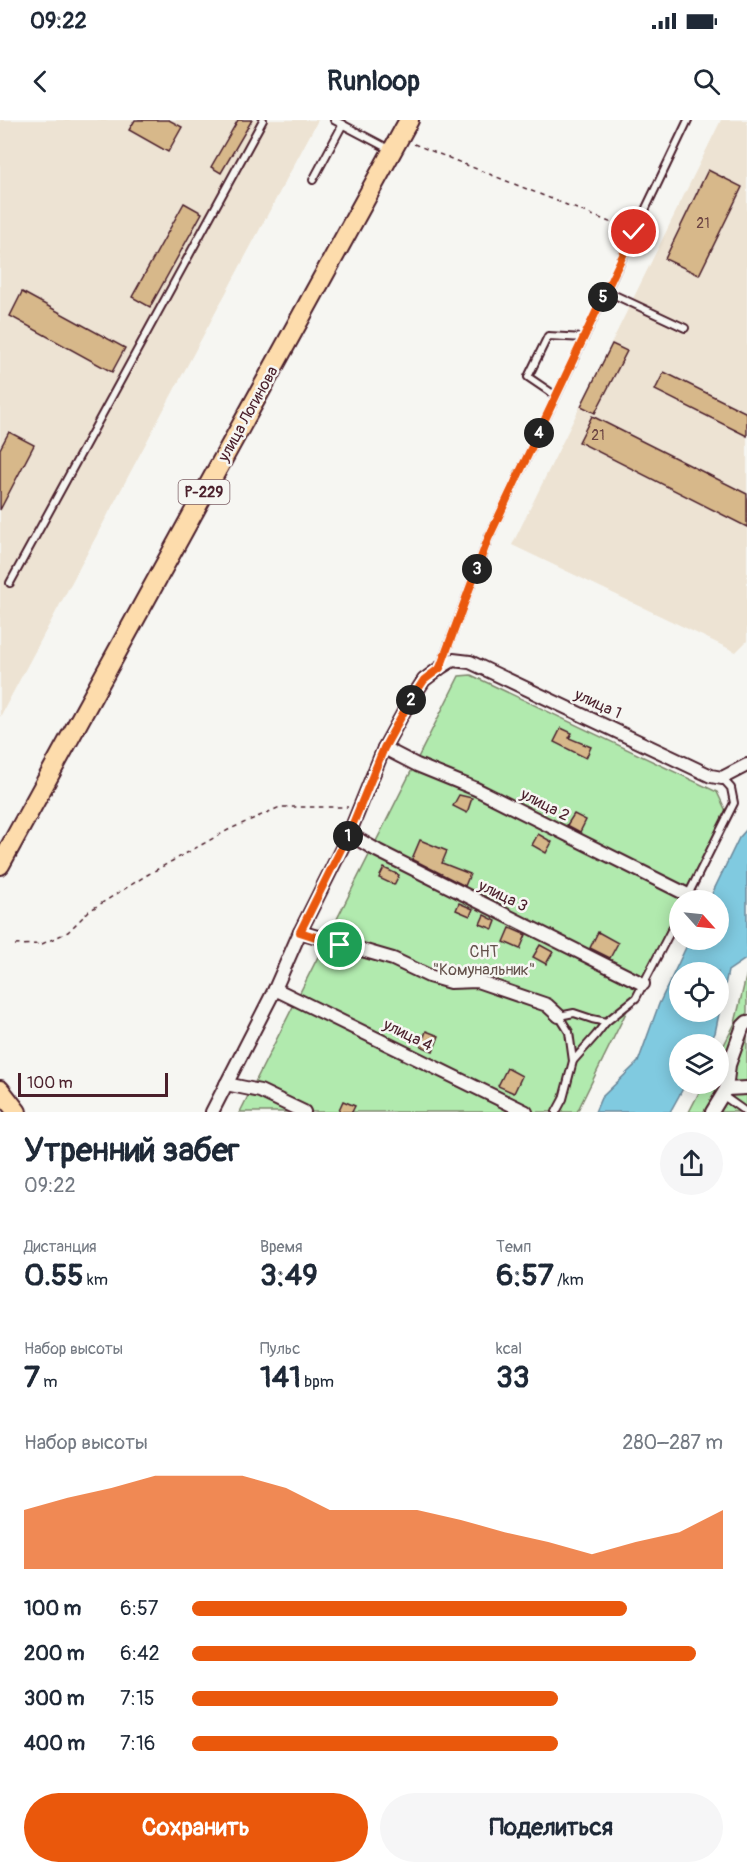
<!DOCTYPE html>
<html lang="ru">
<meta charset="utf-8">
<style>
:root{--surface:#fff;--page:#f6f6f7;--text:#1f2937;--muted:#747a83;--accent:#ea580c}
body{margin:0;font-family:Pangolin,sans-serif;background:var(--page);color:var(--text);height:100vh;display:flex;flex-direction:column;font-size:22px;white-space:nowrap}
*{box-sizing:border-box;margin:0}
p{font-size:20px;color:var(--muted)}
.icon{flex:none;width:33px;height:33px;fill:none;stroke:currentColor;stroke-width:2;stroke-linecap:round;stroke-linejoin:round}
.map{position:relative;height:992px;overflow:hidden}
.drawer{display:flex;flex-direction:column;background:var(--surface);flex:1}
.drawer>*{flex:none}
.needle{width:39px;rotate:117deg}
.tools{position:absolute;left:669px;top:770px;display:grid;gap:12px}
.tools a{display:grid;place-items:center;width:60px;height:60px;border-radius:50%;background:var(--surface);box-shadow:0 3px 15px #0003;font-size:30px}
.scale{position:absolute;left:18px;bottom:15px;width:150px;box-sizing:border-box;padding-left:6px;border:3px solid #4a1f2b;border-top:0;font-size:16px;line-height:21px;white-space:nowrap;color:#4a1f2b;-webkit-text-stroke:4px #f6f6f2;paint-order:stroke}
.pin{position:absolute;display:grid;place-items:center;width:51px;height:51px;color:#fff;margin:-26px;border:3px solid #fff;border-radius:50%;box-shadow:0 2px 6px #0007}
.km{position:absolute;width:30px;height:30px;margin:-15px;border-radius:50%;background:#222;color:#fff;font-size:16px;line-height:30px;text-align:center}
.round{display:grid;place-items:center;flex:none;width:63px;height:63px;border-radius:32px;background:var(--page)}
.head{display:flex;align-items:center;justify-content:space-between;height:102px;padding:0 24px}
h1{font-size:33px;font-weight:700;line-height:45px}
.figures{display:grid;grid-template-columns:repeat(3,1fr);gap:9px;height:102px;padding:6px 24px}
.figures div{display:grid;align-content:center}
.figures b{font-size:30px;font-weight:700}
.figures small{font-size:16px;font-weight:400}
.figures p{font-size:16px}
.chart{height:168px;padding:12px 24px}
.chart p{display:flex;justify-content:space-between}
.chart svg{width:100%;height:108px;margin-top:6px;fill:var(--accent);opacity:.7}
.primary-button{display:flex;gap:12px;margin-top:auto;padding:12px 24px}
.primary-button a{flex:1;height:69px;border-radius:36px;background:var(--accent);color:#fff;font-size:24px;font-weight:700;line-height:69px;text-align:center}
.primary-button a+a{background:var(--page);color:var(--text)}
ul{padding:0 24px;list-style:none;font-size:20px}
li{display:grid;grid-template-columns:96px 72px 1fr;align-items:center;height:45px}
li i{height:15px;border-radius:8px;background:var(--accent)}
.status{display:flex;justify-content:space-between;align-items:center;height:42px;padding:0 30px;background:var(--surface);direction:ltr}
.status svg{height:16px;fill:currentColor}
header{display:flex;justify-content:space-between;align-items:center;height:78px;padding:0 24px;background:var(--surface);font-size:27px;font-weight:700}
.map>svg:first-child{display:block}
.built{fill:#ede3d3}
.green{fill:#b1eaae;stroke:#7e846c;stroke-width:1.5}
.water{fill:#80cae0;stroke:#6a8698;stroke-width:1.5;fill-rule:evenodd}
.building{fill:#d7b88a;stroke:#4a1f2b;stroke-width:1.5}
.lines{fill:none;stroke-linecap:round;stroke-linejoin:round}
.lane-casing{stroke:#4a1f2b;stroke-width:10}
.street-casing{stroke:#4a1f2b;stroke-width:16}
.primary-casing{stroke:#4a1f2b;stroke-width:22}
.path{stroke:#4a1f2b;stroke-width:1.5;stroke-dasharray:4.5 4.5;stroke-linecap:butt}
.lane{stroke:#f6f6f2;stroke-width:6}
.street{stroke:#f6f6f2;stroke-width:12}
.primary{stroke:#fddcac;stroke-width:18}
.route-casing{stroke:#fff;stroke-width:12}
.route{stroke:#ea580c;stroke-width:8}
.labels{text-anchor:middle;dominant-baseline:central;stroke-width:5;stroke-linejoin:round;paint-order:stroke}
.number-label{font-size:14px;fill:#6d4543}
.shield{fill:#f6f6f2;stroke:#7e6067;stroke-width:1.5}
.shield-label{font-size:15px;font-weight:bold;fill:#4a1f2b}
.street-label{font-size:16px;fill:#4a1f2b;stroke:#f6f6f2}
.park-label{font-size:16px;fill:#64524c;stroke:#f6f6f2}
</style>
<div class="status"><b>09:22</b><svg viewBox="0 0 49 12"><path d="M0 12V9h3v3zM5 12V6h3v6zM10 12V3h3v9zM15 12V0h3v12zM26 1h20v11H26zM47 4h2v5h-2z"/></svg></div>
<header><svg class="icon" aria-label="back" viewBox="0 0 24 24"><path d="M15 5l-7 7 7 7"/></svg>Runloop<svg class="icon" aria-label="search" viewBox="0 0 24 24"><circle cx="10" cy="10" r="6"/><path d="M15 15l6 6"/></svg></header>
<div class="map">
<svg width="747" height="992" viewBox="0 0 747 992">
<rect width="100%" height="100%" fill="#f6f6f2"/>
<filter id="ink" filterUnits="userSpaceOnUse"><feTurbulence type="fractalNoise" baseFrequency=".0167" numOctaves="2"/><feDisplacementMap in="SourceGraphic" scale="12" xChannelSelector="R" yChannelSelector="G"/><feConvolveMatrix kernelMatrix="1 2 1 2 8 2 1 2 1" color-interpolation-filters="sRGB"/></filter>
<g filter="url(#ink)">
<!-- built -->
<g class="built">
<polygon points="0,0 318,0 0,597"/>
<polygon points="721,0 747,0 747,521 736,532 512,425"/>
</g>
<!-- green -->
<g class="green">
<polygon points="471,555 717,672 726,691 711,725 682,780 680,780 679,785 577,992 240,992 459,556"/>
<polygon points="747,853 747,992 689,992 704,963 718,963 719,935 735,903"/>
</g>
<!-- water -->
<path class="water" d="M747,709V838L728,851L715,913L709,924H680V963H686L670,992H595L601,978L638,942L659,884L690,819H718V780H709L739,718ZM680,852H718V891H680Z"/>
<!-- building -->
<g class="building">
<polygon points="135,0 169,0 182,7 168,32 129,10"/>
<polygon points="238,0 252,0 221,53 211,47"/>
<polygon points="708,50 742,67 699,155 665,139"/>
<polygon points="184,83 202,93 150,187 132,177"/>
<polygon points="22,172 125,228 112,252 10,196"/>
<polygon points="612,224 627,231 595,293 581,286"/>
<polygon points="664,252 747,293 747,316 655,270"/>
<polygon points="592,296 747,374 747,407 579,322"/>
<polygon points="9,312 34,325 0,390 0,329"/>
<polygon points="561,608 572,613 569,618 591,627 586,638 554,622"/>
<polygon points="459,675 472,678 467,693 453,686"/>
<polygon points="574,694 586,700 580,712 567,705"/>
<polygon points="538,714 552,722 546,733 532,725"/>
<polygon points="420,720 447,731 442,743 470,754 465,766 412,739"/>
<polygon points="384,748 399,755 394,765 379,758"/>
<polygon points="459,783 473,789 470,796 456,790"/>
<polygon points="484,795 496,801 493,809 480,804"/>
<polygon points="510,808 526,815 520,829 504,822"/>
<polygon points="598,812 618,823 610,838 590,828"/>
<polygon points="540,825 553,832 546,844 533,837"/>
<polygon points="426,911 439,916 433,931 421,926"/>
<polygon points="507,948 522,956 514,973 498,966"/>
<polygon points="343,981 355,986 352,992 338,992"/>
</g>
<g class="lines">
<!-- lane casing -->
<g class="lane-casing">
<g id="lane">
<polyline points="334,0 389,29"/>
<polyline points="313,60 343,4"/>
<polyline points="606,171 685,208"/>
<polyline points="556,276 528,257 548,216 584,218"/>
<polyline points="10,463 263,0"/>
<polyline points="441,545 488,419 688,0"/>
<polyline points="687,777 734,683 731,668 722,658"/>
<polyline points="573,941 569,912 559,896 574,893 592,899 606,902"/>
<polyline points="722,975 746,992"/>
<polyline points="556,992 563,979 573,941 596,915 606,902 636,878 680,793"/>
</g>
</g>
<!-- street casing -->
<g class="street-casing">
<g id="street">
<polyline points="384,628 417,645 476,669 688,775"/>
<polyline points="349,714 378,731 643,864"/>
<polyline points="300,812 393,839 429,856 450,862 477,861 547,885 559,896"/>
<polyline points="275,869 526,992"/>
<polyline points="226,964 260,971 304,992"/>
<polyline points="726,969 747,968"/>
<polyline points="212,992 275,869 300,812 349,714 384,628 407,586 424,560 440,548 453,540 470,542 711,656 722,658 747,645"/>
<polyline points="712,992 726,969 729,945 743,906 747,902"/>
</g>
</g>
<!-- primary casing -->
<g class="primary-casing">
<g id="primary">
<polyline points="0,745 409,0"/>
<polyline points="0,970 17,992"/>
</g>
</g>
<!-- path -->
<g class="path">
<polyline points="414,24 627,109"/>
<polyline points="15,825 42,824 68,812 89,791 147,755 230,709 280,687 348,687"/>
</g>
<!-- lane -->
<use href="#lane" class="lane"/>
<!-- street -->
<use href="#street" class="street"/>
<!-- primary -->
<use href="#primary" class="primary"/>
</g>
</g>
<g class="lines" filter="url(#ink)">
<!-- route casing -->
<g class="route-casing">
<polyline id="route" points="340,825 300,812 350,711 384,628 407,586 424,560 440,548 488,419 634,112"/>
</g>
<!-- route -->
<use href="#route" class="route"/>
</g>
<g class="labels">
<!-- number labels -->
<g class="number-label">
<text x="703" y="103">21</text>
<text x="598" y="315">21</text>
</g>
<!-- shield labels -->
<rect class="shield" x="178.5" y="360" width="51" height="24" rx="4.5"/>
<g class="shield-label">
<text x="204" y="372">Р-229</text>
</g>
<!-- street labels -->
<g class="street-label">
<text transform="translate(248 294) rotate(-61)">улица Логинова</text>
<text transform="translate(598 584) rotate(25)">улица 1</text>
<text transform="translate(545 685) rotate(27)">улица 2</text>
<text transform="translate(503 776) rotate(26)">улица 3</text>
<text transform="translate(408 915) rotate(26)">улица 4</text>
</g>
<!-- park labels -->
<g class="park-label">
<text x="484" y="832">СНТ<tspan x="484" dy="18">"Комунальник"</tspan></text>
</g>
</g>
</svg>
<div class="tools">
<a><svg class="needle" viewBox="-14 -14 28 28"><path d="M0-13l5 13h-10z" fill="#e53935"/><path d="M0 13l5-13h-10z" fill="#747a83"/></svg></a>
<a><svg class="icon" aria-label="locate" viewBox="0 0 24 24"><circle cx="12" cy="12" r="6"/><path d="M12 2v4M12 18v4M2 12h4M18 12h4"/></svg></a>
<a><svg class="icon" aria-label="layers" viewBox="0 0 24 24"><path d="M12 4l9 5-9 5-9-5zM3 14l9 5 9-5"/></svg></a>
</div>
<div class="scale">100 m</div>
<div class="pin" style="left:340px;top:825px;background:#1e9e55"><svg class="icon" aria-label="arrive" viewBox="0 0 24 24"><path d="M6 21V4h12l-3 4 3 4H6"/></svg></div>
<div class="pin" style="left:634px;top:112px;background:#d93025"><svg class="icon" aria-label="check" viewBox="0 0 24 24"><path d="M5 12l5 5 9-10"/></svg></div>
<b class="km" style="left:348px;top:716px">1</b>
<b class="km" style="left:411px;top:580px">2</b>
<b class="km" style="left:477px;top:449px">3</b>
<b class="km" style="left:539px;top:313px">4</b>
<b class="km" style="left:603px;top:177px">5</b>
</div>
<section class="drawer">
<div class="head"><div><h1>Утренний забег</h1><p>09:22</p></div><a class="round"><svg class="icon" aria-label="share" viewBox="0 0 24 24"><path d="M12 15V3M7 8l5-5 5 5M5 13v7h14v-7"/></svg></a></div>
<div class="figures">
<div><p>Дистанция</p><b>0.55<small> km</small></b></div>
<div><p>Время</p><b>3:49</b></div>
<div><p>Темп</p><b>6:57<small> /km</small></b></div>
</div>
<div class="figures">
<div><p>Набор высоты</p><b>7<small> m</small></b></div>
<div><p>Пульс</p><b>141<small> bpm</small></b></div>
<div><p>kcal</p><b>33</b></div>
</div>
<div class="chart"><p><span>Набор высоты</span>280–287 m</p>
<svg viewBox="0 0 160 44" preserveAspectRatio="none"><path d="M0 44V20L10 15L20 11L30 6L40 6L50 6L60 11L70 20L80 20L90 20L100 24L110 29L120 33L130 38L140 33L150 29L160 20V44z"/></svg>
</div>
<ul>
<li><b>100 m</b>6:57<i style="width:82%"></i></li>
<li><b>200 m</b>6:42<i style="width:95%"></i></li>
<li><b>300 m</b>7:15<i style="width:69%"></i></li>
<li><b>400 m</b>7:16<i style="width:69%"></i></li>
</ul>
<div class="primary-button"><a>Сохранить</a><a>Поделиться</a></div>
</section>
